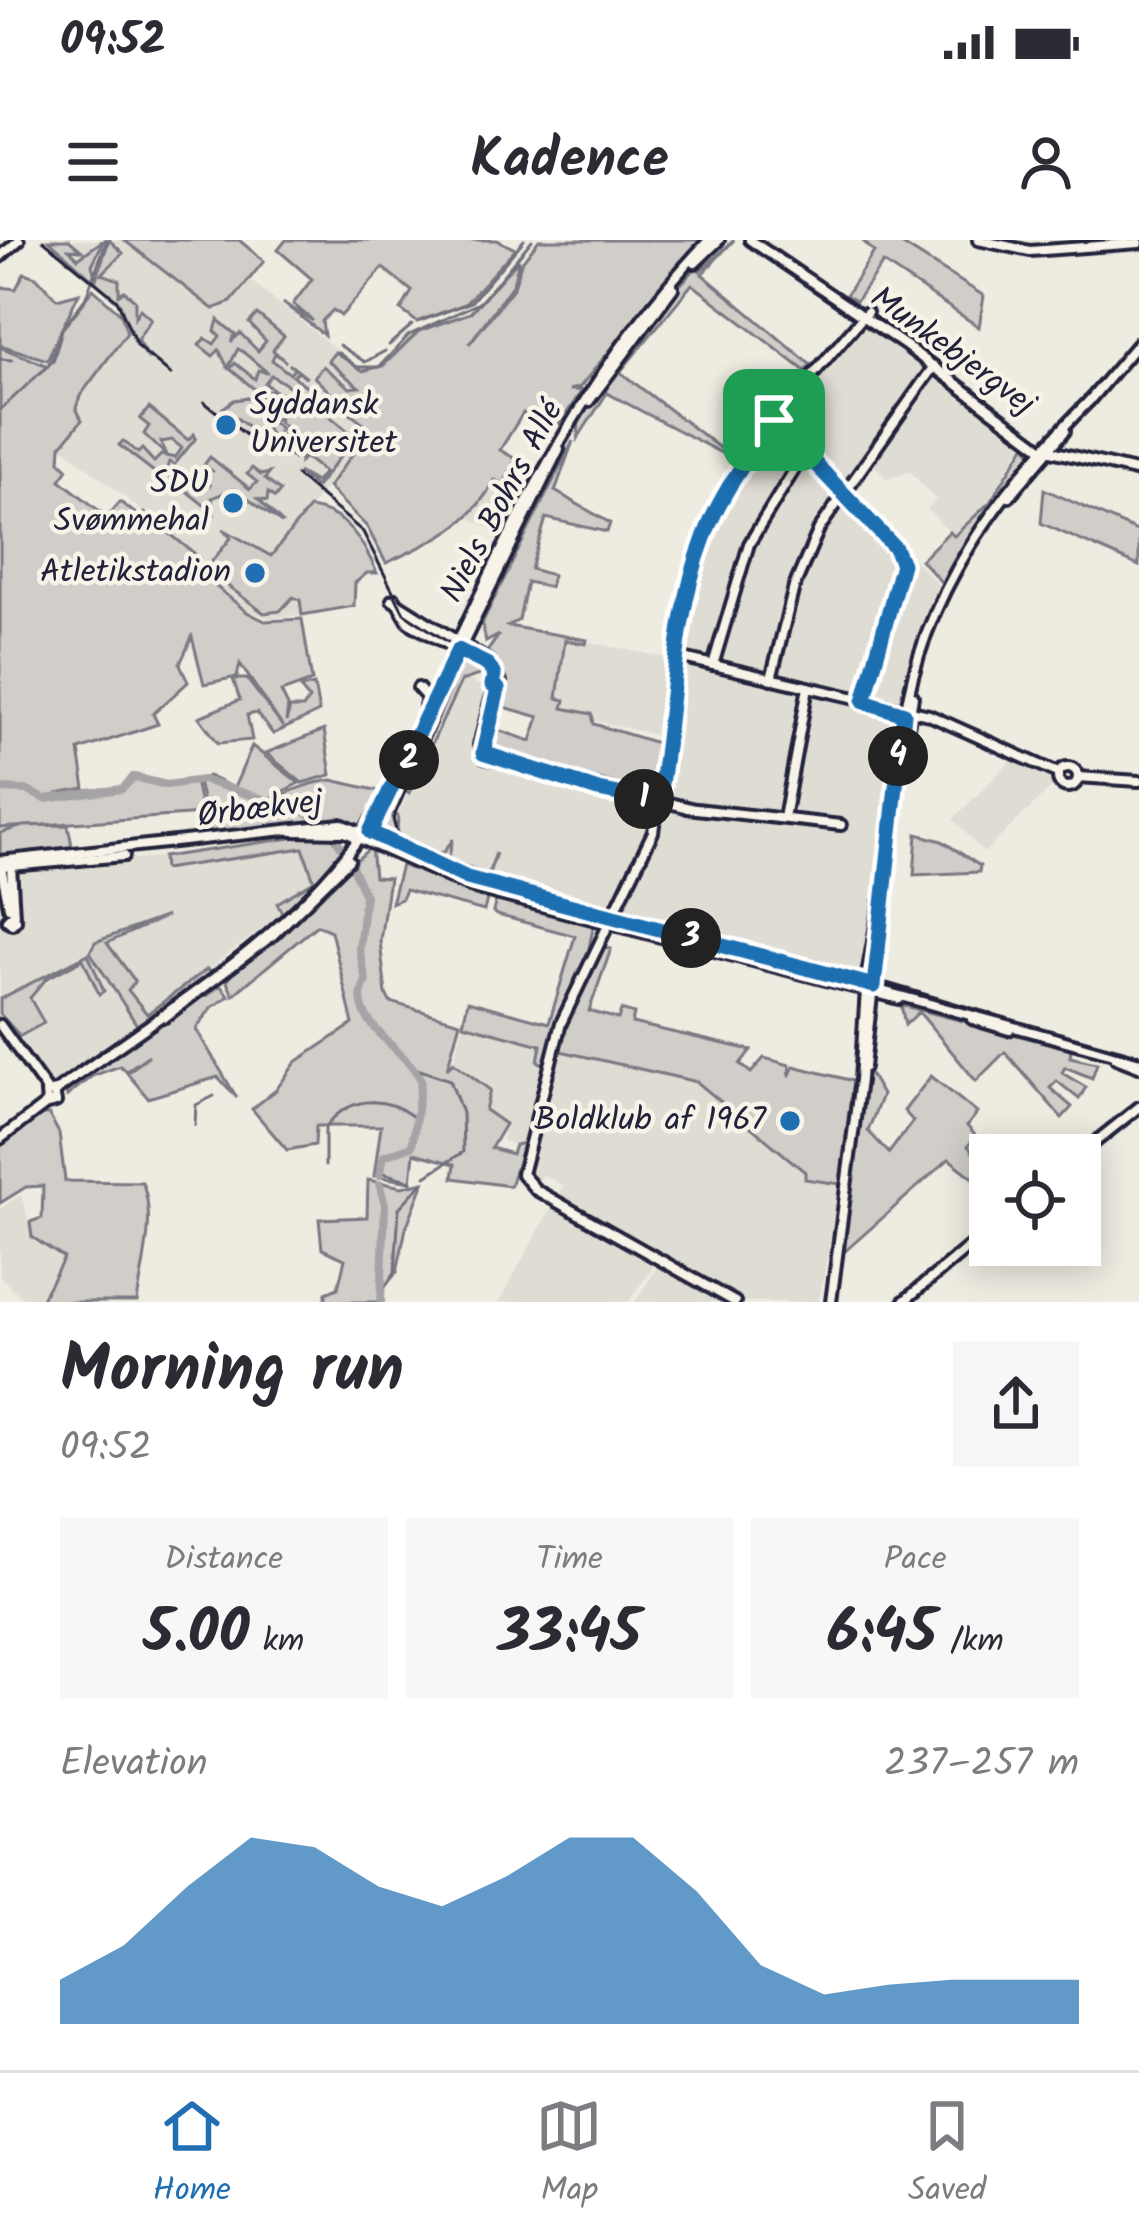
<!DOCTYPE html>
<meta charset="utf-8">
<style>
:root{--surface:#fff;--page:#f7f7f7;--text:#2b2b33;--muted:#7c7c81;--line:#e1e1e2;--accent:#1f6fb2}
body{margin:0;font-family:Kalam,sans-serif;background:var(--page);color:var(--text);height:100vh;display:flex;flex-direction:column;font-size:45px;white-space:nowrap}
*{box-sizing:border-box;margin:0}
p{font-size:39px;color:var(--muted)}
.icon{flex:none;width:66px;height:66px;fill:none;stroke:currentColor;stroke-width:2;stroke-linecap:round;stroke-linejoin:round}
.map{position:relative;height:1062px;overflow:hidden}
.side{display:flex;flex-direction:column;background:var(--surface);flex:1}
.side>*{flex:none}
.fabs{position:absolute;left:969px;top:894px;display:grid;gap:24px}
.fabs a{display:grid;place-items:center;width:132px;height:132px;border-radius:0px;background:var(--surface);box-shadow:0 6px 30px #0003;font-size:60px}
.pin{position:absolute;display:grid;place-items:center;width:102px;height:102px;color:#fff;margin:-51px;border-radius:24px;box-shadow:0 6px 18px #0006}
.km{position:absolute;width:60px;height:60px;margin:-30px;border-radius:50%;background:#222;color:#fff;font-size:33px;line-height:60px;text-align:center}
.round{display:grid;place-items:center;flex:none;width:126px;height:126px;border-radius:0px;background:var(--page)}
.head{display:flex;align-items:center;justify-content:space-between;height:204px;padding:0 60px}
h1{font-size:66px;font-weight:700;line-height:90px}
.stats{display:grid;grid-template-columns:repeat(3,1fr);gap:18px;height:204px;padding:12px 60px}
.stats div{display:grid;align-content:center;border-radius:0px;background:var(--page);text-align:center}
.stats b{font-size:60px;font-weight:700}
.stats small{font-size:33px;font-weight:400}
.stats p{font-size:33px}
.chart{height:336px;padding:24px 60px}
.chart p{display:flex;justify-content:space-between}
.chart svg{width:100%;height:216px;margin-top:12px;fill:var(--accent);opacity:.7}
.status{display:flex;justify-content:space-between;align-items:center;height:84px;padding:0 60px;background:var(--surface);direction:ltr}
.status svg{height:33px;fill:currentColor}
header{display:flex;justify-content:space-between;align-items:center;height:156px;padding:0 60px;background:var(--surface);font-size:54px;font-weight:700}
.dock{display:flex;justify-content:space-around;align-items:center;height:168px;border-top:3px solid var(--line);background:var(--surface);font-size:33px;color:var(--muted)}
.dock a{display:grid;justify-items:center;gap:6px}
.dock .active{color:var(--accent)}
.map>svg:first-child{display:block}
.built{fill:#dfdcd4}
.green{fill:#d1cdc9;stroke:#7a7882;stroke-width:3}
.lines{fill:none;stroke-linecap:round;stroke-linejoin:round}
.stream{stroke:#716f7b;stroke-width:3}
.river{stroke:#a6a3a6;stroke-width:8}
.secondary-casing{stroke:#22223b;stroke-width:16}
.secondary{stroke:#f7f3e8;stroke-width:8}
.tram{stroke:#22223b;stroke-width:3}
.route-casing{stroke:#fff;stroke-width:24}
.route{stroke:#1f6fb2;stroke-width:15}
.poi-dot{fill:#1f6fb2;stroke:#f7f3e8;stroke-width:4.5}
.labels{text-anchor:middle;dominant-baseline:central;stroke-width:9;stroke-linejoin:round;paint-order:stroke}
.street-label{font-size:33px;fill:#22223b;stroke:#f7f3e8}
.poi-label{font-size:33px;fill:#22223b;stroke:#f7f3e8;text-anchor:end}
</style>
<div class="status"><b>09:52</b><svg viewBox="0 0 49 12"><path d="M0 12V9h3v3zM5 12V6h3v6zM10 12V3h3v9zM15 12V0h3v12zM26 1h20v11H26zM47 4h2v5h-2z"/></svg></div>
<header><svg class="icon" aria-label="menu" viewBox="0 0 24 24"><path d="M4 6h16M4 12h16M4 18h16"/></svg>Kadence<svg class="icon" aria-label="person" viewBox="0 0 24 24"><circle cx="12" cy="8" r="4"/><path d="M4 21q1-7 8-7t8 7"/></svg></header>
<div class="map">
<svg width="1139" height="1062" viewBox="0 0 1139 1062">
<rect width="100%" height="100%" fill="#eeebe1"/>
<filter id="ink" filterUnits="userSpaceOnUse"><feTurbulence type="fractalNoise" baseFrequency=".00833" numOctaves="2"/><feDisplacementMap in="SourceGraphic" scale="24" xChannelSelector="R" yChannelSelector="G"/><feConvolveMatrix kernelMatrix="1 2 1 2 8 2 1 2 1" color-interpolation-filters="sRGB"/></filter>
<g filter="url(#ink)">
<!-- built -->
<g class="built">
<polygon points="53,0 124,0 219,70 250,40 382,146 398,144 398,155 273,315 295,337 302,375 269,378 243,369 204,337 199,317 61,206 82,180 76,168 80,156 135,82 123,60"/>
<polygon points="863,82 1024,202 982,270 954,297 927,269 936,260 910,231 887,239 870,221 848,251 940,347 917,401 902,455 863,733 471,628 397,594 395,581 463,437 490,451 477,516 667,569 684,411 709,297 763,202"/>
<polygon points="514,236 529,243 507,288 500,287 497,293 468,277 494,240 508,246"/>
<polygon points="513,387 673,419 665,497 595,481 594,474 504,453"/>
<polygon points="1015,517 1053,535 1054,545 984,613 953,579"/>
<polygon points="304,605 319,638 309,653 50,849 12,797 44,780 33,757 36,749 84,717 0,762 0,630"/>
<polygon points="463,784 542,805 538,821 551,826 556,810 697,842 805,932 805,939 840,944 819,1062 635,1062 658,1026 668,1031 656,1023 628,1062 499,1062 563,946 543,935 535,944 525,933 530,909 502,901 505,884 485,870 490,850 453,822"/>
<polygon points="21,955 34,1001 64,1018 40,1062 27,1062 0,1037 0,969"/>
</g>
<!-- green -->
<g class="green">
<polygon points="49,0 69,0 81,10 69,9 78,18 104,0 92,25 96,39 109,0 123,13 102,34 119,40 119,54 124,51 135,60 135,77 140,69 151,79 137,100 149,119 135,104 120,64"/>
<polygon points="124,0 239,0 264,21 231,62 213,69"/>
<polygon points="286,0 497,0 515,9 465,64 417,82 401,70 412,51 383,28 341,76 333,70 322,81 324,95 283,63 313,81 293,64 312,39 278,10"/>
<path d="M539,0H700L580,147L569,150H582L560,184H535L523,173L500,210L516,219L504,244L494,240C473,284 436,300 386,323L367,287L328,247L370,191L314,137L323,126L350,148L359,147L328,121L335,112L363,131L383,126L419,91L470,73L519,19L513,44L469,104L514,47L521,23Z"/>
<polygon points="734,0 702,34 811,125 805,131 692,44 620,132 738,222 607,153 578,198 579,180 667,59 718,4 699,32"/>
<polygon points="862,0 895,0 984,56 979,87 883,23 856,61 846,55 874,12"/>
<polygon points="24,33 36,37 57,59 79,53 47,120 0,105 0,47 16,49"/>
<polygon points="93,49 121,74 127,93 80,156 76,168 82,180 61,206 60,221 68,229 60,240 107,277 120,262 140,277 144,273 199,317 204,337 247,372 265,381 302,379 312,441 281,452 288,466 286,482 290,468 303,468 309,459 300,448 314,445 319,472 273,494 257,473 247,475 252,500 218,503 199,477 240,460 233,439 247,439 283,487 240,424 237,437 204,444 192,397 180,424 188,442 153,474 158,484 79,510 85,549 56,554 122,547 132,535 168,543 195,541 202,574 0,588 0,107 48,126 62,88"/>
<polygon points="257,74 284,96 273,110 286,122 275,113 272,120 290,134 294,129 289,124 307,138 298,132 293,136 320,156 315,162 271,135 265,143 275,151 258,152 230,129 235,123 255,139 258,130 268,133 242,111 238,109 228,128 219,110 213,116 199,105 205,98 214,104 220,96 215,91 218,80 235,94 231,102 240,93 258,111 266,101 249,83"/>
<polygon points="296,151 314,166 322,157 318,167 352,194 361,182 325,154 362,182 365,185 316,247 298,232 316,242 324,232 305,217 300,222 301,215 291,206 293,218 274,206 287,189 278,181 281,176 272,181 281,189 273,199 264,184 254,191 223,168 234,160"/>
<polygon points="149,168 188,200 194,194 196,198 174,225 169,222 163,239 119,205 123,201 138,213 142,209 154,222 161,215 175,218 182,208 172,200 161,202 166,215 144,194 149,186 140,179"/>
<polygon points="573,201 555,251 610,283 607,292 546,278 531,329 552,335 550,347 527,342 519,380 508,386 587,400 586,404 565,400 557,458 565,460 563,468 592,474 594,484 657,503 666,500 652,557 647,557 650,542 640,539 635,554 486,509 492,488 531,501 539,477 497,465 505,443 486,413 499,395 486,402 482,383"/>
<polygon points="1026,204 1033,215 973,292 942,343 921,320 949,292 954,296 990,262"/>
<polygon points="210,217 250,249 257,242 247,234 252,228 261,235 269,233 265,239 280,251 275,258 268,253 267,261 258,259 283,284 234,249 212,258 214,273 170,238 176,230 200,247 196,235 211,246 202,234 212,231 204,225"/>
<polygon points="1044,249 1139,292 1139,326 1041,283"/>
<path d="M309,268C346,272 363,301 377,333H367L355,343L354,366L302,375L300,360L293,357L280,371L264,373L213,335L212,321L231,298L223,289L271,316Z"/>
<polygon points="462,415 483,425 485,433 461,441 409,553 405,551 424,504 381,584 393,573 398,576 397,594 434,614 444,612 453,599 448,620 488,634 496,613 487,639 448,627 375,588"/>
<polygon points="324,490 331,535 302,543 266,513"/>
<polygon points="252,506 299,543 249,570 206,574 198,542 208,536 234,548"/>
<path d="M332,540L384,552L363,586L318,580L212,597L206,577C262,577 280,546 332,540Z"/>
<polygon points="68,585 73,611 0,617 0,593 23,586"/>
<polygon points="917,594 942,601 980,626 979,632 914,635"/>
<polygon points="311,595 336,598 347,608 284,677 277,663 314,641 303,608 164,629 163,617"/>
<polygon points="371,607 374,637 389,638 380,701 386,754 390,762 460,782 447,829 453,822 490,850 485,870 505,884 491,908 512,914 515,905 524,903 510,946 453,938 455,924 414,913 411,942 374,936 381,886 316,886 315,905 287,910 252,869 276,850 296,822 353,784 331,691 317,685 233,755 227,742 233,730"/>
<polygon points="401,625 488,655 484,671 405,650 401,659 391,663"/>
<polygon points="496,659 594,684 587,717 543,824 538,821 541,805 463,784 468,761 549,783 575,696 497,675 493,672"/>
<polygon points="167,676 107,703 135,741 128,750 147,774 207,729 210,733 137,785 90,712 95,702"/>
<polygon points="603,706 611,709 589,771 618,779 621,770 634,774 632,783 751,810 740,824 751,833 764,818 790,825 789,837 794,826 853,841 840,944 805,939 805,932 697,842 556,810"/>
<polygon points="88,714 104,751 99,754 83,719 46,739 30,758 44,783 20,796 0,774 0,759"/>
<polygon points="220,745 229,756 211,768 196,789 237,858 218,837 148,858 127,833 149,815 126,831 120,826 92,836 67,856 66,852 203,752 207,756"/>
<polygon points="901,765 1071,809 1070,817 1097,823 1092,838 1065,827 1062,833 1086,847 1079,859 1057,841 1050,848 1072,867 1062,878 1005,812 976,841 919,772 905,785"/>
<polygon points="867,829 882,855 868,891 889,913 913,881 904,871 931,836 977,873 967,886 976,896 968,906 990,933 990,951 949,919 843,1013"/>
<path d="M39,875H49L59,893L65,941L142,942C157,977 142,1025 137,1062H40L64,1018L32,997L30,982L42,978L43,946L26,947L0,963V906Z"/>
<polygon points="368,940 402,947 424,942 406,988 397,1032 381,1051 381,1062 326,1062 326,1053 338,1048 345,1019 322,1009 319,979 367,977"/>
</g>
<g class="lines">
<!-- stream -->
<g class="stream">
<polyline points="420,81 471,62 524,0"/>
<polyline points="339,105 365,122 385,111"/>
<polyline points="389,105 412,85"/>
<polyline points="337,112 357,127 379,127 409,95 481,62 532,0"/>
<polyline points="0,119 12,120"/>
<polyline points="0,170 53,121 62,89 84,62 107,0"/>
<polyline points="414,828 450,840 462,873 463,912 426,936"/>
<polyline points="195,885 196,865 214,856"/>
<path d="M325,926V888C347,857 383,854 412,876"/>
<polyline points="379,932 411,941"/>
<polyline points="382,1052 395,1032 399,968 423,942"/>
</g>
<!-- river -->
<g class="river">
<polyline points="0,549 26,550 45,559 122,549 134,537 166,545 203,540 320,577"/>
<polyline points="334,596 344,611"/>
<path d="M352,627L365,655L359,709L366,741C343,781 409,810 421,841L412,906L384,916L379,935"/>
<polyline points="379,944 385,964 381,1062"/>
</g>
<!-- secondary casing -->
<g class="secondary-casing">
<g id="secondary">
<polyline points="750,0 906,106 1043,209 1139,232"/>
<polyline points="978,0 1030,11 1139,3"/>
<polyline points="0,17 19,0"/>
<polyline points="695,23 719,0"/>
<polyline points="589,161 673,48"/>
<polyline points="1089,161 1139,102"/>
<polyline points="774,180 901,319 901,339 864,461"/>
<polyline points="1009,257 1065,191"/>
<polyline points="395,359 409,383 480,422"/>
<polyline points="392,360 489,421 499,440"/>
<polyline points="679,417 929,475 1058,533"/>
<polyline points="713,425 749,304 805,212"/>
<polyline points="771,439 794,347 819,289 934,126"/>
<polygon points="495,440 501,442 499,448 493,446"/>
<polyline points="494,447 479,505 484,518 690,568"/>
<polyline points="418,448 427,458 425,466"/>
<polyline points="908,488 913,456"/>
<circle cx="1068" cy="537" r="10"/>
<path d="M898,535C896,518 901,499 904,481C922,354 1000,250 1089,161"/>
<polyline points="1078,537 1139,541"/>
<polyline points="687,568 841,585"/>
<polyline points="784,578 808,447"/>
<polyline points="293,591 345,592 473,648 899,759"/>
<polyline points="369,594 559,209"/>
<polyline points="0,621 341,584 467,638 1139,821"/>
<polyline points="11,626 14,676"/>
<polyline points="0,627 124,616"/>
<polyline points="1,627 9,667"/>
<polyline points="884,642 899,533"/>
<polygon points="12,675 16,680 12,684 7,680"/>
<polyline points="165,777 273,695 349,620"/>
<polyline points="972,779 1009,790"/>
<polyline points="0,785 48,852"/>
<polyline points="1116,818 1139,827"/>
<polyline points="864,827 883,657"/>
<path d="M54,852L56,862L47,864L46,853L56,851C157,776 281,705 356,602C401,542 428,467 459,399C526,255 598,116 709,0"/>
<polyline points="0,899 46,864"/>
<polyline points="1079,915 1139,867"/>
<polyline points="735,1062 536,950 522,934 561,783 653,592 685,364 705,293 732,241 774,180 867,72"/>
<polyline points="831,1062 860,840 867,735 884,640"/>
<polyline points="903,1062 990,989"/>
</g>
</g>
<!-- secondary -->
<use href="#secondary" class="secondary"/>
<!-- tram -->
<g class="tram">
<polyline points="43,0 117,60 137,106 171,135"/>
<polyline points="204,162 265,210"/>
<polyline points="296,235 363,292 404,373 457,408 464,419 393,579 398,598 486,636 863,736 1139,817"/>
</g>
</g>
</g>
<g class="lines" filter="url(#ink)">
<!-- route casing -->
<g class="route-casing">
<path id="route" d="M774,180L895,308L902,324L864,461L904,474L874,746L467,638L370,592L458,410L488,425L494,435L492,445L498,449L483,513L598,550L658,562C674,476 672,381 704,298C720,254 748,218 774,180Z"/>
</g>
<!-- route -->
<use href="#route" class="route"/>
</g>
<!-- markers -->
<g class="poi-dot">
<circle cx="226" cy="185" r="12"/>
<circle cx="233" cy="263" r="12"/>
<circle cx="255" cy="333" r="12"/>
<circle cx="790" cy="881" r="12"/>
</g>
<g class="labels">
<!-- street labels -->
<g class="street-label">
<text transform="translate(952 112) rotate(36)">Munkebjergvej</text>
<text transform="translate(503 262) rotate(-62)">Niels Bohrs Allé</text>
<text transform="translate(260 570) rotate(-7)">Ørbækvej</text>
</g>
<!-- poi labels -->
<g class="poi-label">
<text x="250" y="166" text-anchor="start">Syddansk<tspan x="250" dy="38">Universitet</tspan></text>
<text x="209" y="244">SDU<tspan x="209" dy="38">Svømmehal</tspan></text>
<text x="231" y="333">Atletikstadion</text>
<text x="766" y="881">Boldklub af 1967</text>
</g>
</g>
</svg>
<div class="fabs">
<a><svg class="icon" aria-label="locate" viewBox="0 0 24 24"><circle cx="12" cy="12" r="6"/><path d="M12 2v4M12 18v4M2 12h4M18 12h4"/></svg></a>
</div>
<div class="pin" style="left:774px;top:180px;background:#1e9e55"><svg class="icon" aria-label="arrive" viewBox="0 0 24 24"><path d="M6 21V4h12l-3 4 3 4H6"/></svg></div>
<b class="km" style="left:644px;top:559px">1</b>
<b class="km" style="left:409px;top:520px">2</b>
<b class="km" style="left:691px;top:698px">3</b>
<b class="km" style="left:898px;top:516px">4</b>
</div>
<section class="side">
<div class="head"><div><h1>Morning run</h1><p>09:52</p></div><a class="round"><svg class="icon" aria-label="share" viewBox="0 0 24 24"><path d="M12 15V3M7 8l5-5 5 5M5 13v7h14v-7"/></svg></a></div>
<div class="stats">
<div><p>Distance</p><b>5.00<small> km</small></b></div>
<div><p>Time</p><b>33:45</b></div>
<div><p>Pace</p><b>6:45<small> /km</small></b></div>
</div>
<div class="chart"><p><span>Elevation</span>237–257 m</p>
<svg viewBox="0 0 160 44" preserveAspectRatio="none"><path d="M0 44V35L10 28L20 16L30 6L40 8L50 16L60 20L70 14L80 6L90 6L100 17L110 32L120 38L130 36L140 35L150 35L160 35V44z"/></svg>
</div>
</section>
<nav class="dock">
<a class="active"><svg class="icon" aria-label="home" viewBox="0 0 24 24"><path d="M3 11l9-7 9 7M6 9v11h12V9"/></svg>Home</a>
<a><svg class="icon" aria-label="map" viewBox="0 0 24 24"><path d="M3 6l6-2 6 2 6-2v14l-6 2-6-2-6 2zM9 4v14M15 6v14"/></svg>Map</a>
<a><svg class="icon" aria-label="saved" viewBox="0 0 24 24"><path d="M7 4h10v16l-5-4-5 4z"/></svg>Saved</a>
</nav>
